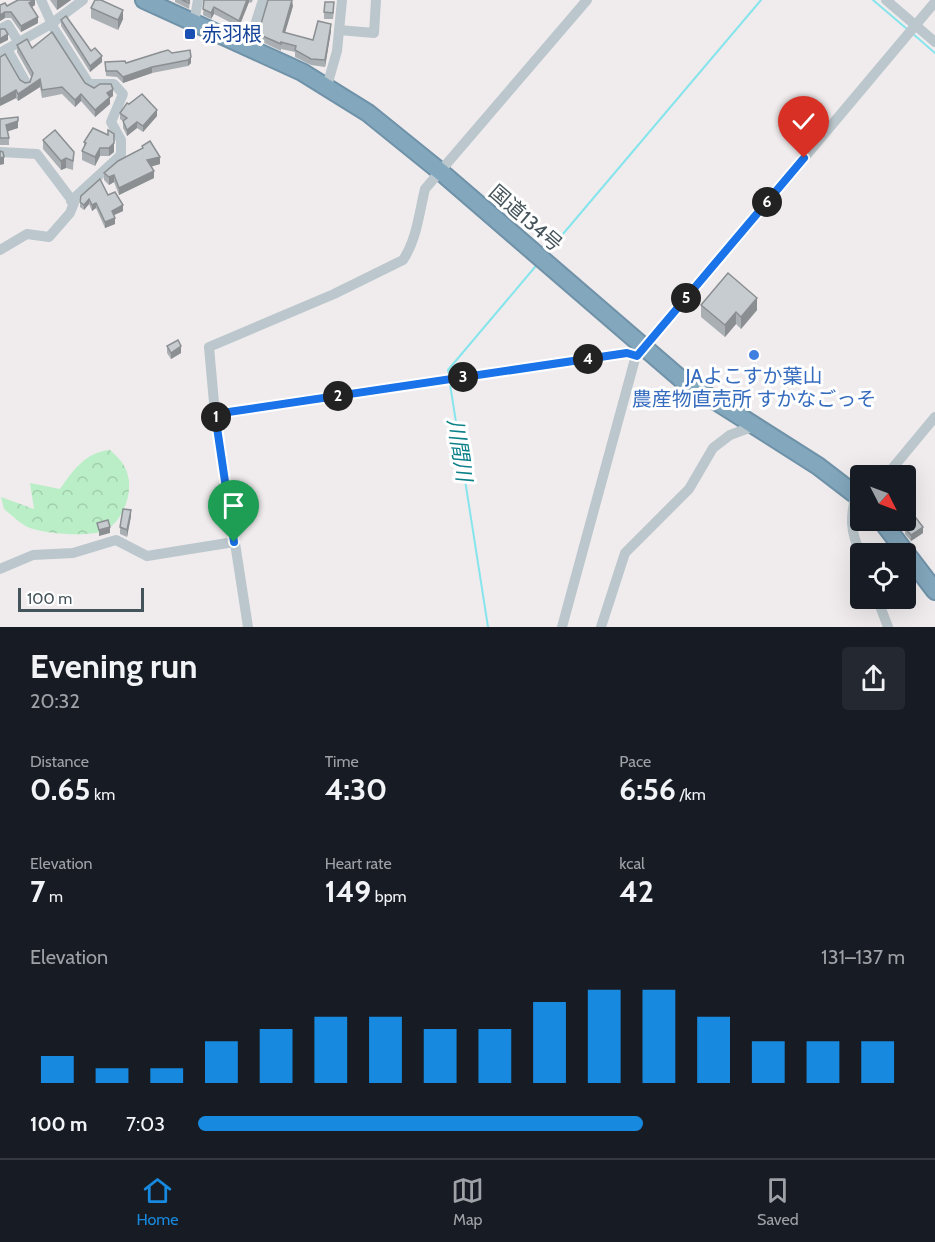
<!DOCTYPE html>
<meta charset="utf-8">
<style>
:root{--surface:#171b24;--page:#242831;--text:#f1f3f6;--muted:#9ea1a6;--line:#363941;--accent:#178adf}
body{margin:0;font-family:Cabin,"Noto Sans JP",sans-serif;background:var(--page);color:var(--text);height:100vh;display:flex;flex-direction:column;font-size:22px;white-space:nowrap}
*{box-sizing:border-box;margin:0}
p{font-size:20px;color:var(--muted)}
.icon{flex:none;width:33px;height:33px;fill:none;stroke:currentColor;stroke-width:2;stroke-linecap:round;stroke-linejoin:round}
.map{position:relative;height:627px;overflow:hidden}
.sheet{display:flex;flex-direction:column;background:var(--surface);flex:1}
.sheet>*{flex:none}
.needle{width:39px;rotate:132deg}
.controls{position:absolute;left:850px;top:465px;display:grid;gap:12px}
.controls a{display:grid;place-items:center;width:66px;height:66px;border-radius:6px;background:var(--surface);box-shadow:0 6px 24px #0002;font-size:30px}
.scale{position:absolute;left:18px;bottom:15px;width:126px;box-sizing:border-box;padding-left:6px;border:3px solid #45535a;border-top:0;font-size:16px;line-height:21px;white-space:nowrap;color:#45535a;-webkit-text-stroke:4px #fff;paint-order:stroke}
.pin{position:absolute;display:grid;place-items:center;width:51px;height:51px;color:#fff;margin:-62px -26px;border-radius:50% 50% 50% 0;rotate:-45deg;box-shadow:0 0 6px #0007}
.pin .icon{rotate:45deg}
.km{position:absolute;width:30px;height:30px;margin:-15px;border-radius:50%;background:#222;color:#fff;font-size:16px;line-height:30px;text-align:center}
.round{display:grid;place-items:center;flex:none;width:63px;height:63px;border-radius:6px;background:var(--page)}
.headline{display:flex;align-items:center;justify-content:space-between;height:102px;padding:0 30px}
h1{font-size:33px;font-weight:800;line-height:45px}
.stats{display:grid;grid-template-columns:repeat(3,1fr);gap:9px;height:102px;padding:6px 30px}
.stats div{display:grid;align-content:center}
.stats b{font-size:30px;font-weight:800}
.stats small{font-size:16px;font-weight:400}
.stats p{font-size:16px}
.chart{height:168px;padding:12px 30px}
.chart p{display:flex;justify-content:space-between}
.chart svg{width:100%;height:108px;margin-top:6px;stroke:var(--accent);stroke-width:6}
ul{padding:0 30px;list-style:none;font-size:20px}
li{display:grid;grid-template-columns:96px 72px 1fr;align-items:center;height:45px}
li i{height:15px;border-radius:8px;background:var(--accent)}
.dock{display:flex;justify-content:space-around;align-items:center;height:84px;border-top:2px solid var(--line);background:var(--surface);font-size:16px;color:var(--muted)}
.dock a{display:grid;justify-items:center;gap:3px}
.dock .current{color:var(--accent)}
.map>svg:first-child{display:block}
.forest{fill:url(#forest-crowns)}
.lines{fill:none;stroke-linecap:round;stroke-linejoin:round}
.stream{stroke:#86e5ec;stroke-width:2}
.highway-casing{stroke:#6f92a8;stroke-width:20}
.minor{stroke:#bbc7cc;stroke-width:10}
.highway{stroke:#83a7bd;stroke-width:16}
.wall{fill:#aaafb3}
.shaded-wall{fill:#8b8f92}
.building{fill:#c6ccd0;stroke:#8b8f92;stroke-width:1.5}
.route-casing{stroke:#fff;stroke-width:12}
.route{stroke:#1a73e8;stroke-width:8}
.transit-dot{fill:#1a4fb4;stroke:#fff;stroke-width:2}
.shop-dot{fill:#3f7fe0;stroke:#fff;stroke-width:2}
.labels{text-anchor:middle;dominant-baseline:central;stroke-width:6;stroke-linejoin:round;paint-order:stroke}
.transit-label{font-size:20px;fill:#164399;stroke:#fff;text-anchor:start}
.street-label{font-size:20px;fill:#45535a;stroke:#fff}
.shop-label{font-size:20px;fill:#366cbe;stroke:#fff}
.water-label{font-size:21px;font-style:italic;fill:#0c8089;stroke:#fff}
</style>
<div class="map">
<svg width="935" height="627" viewBox="0 0 935 627">
<defs>
<pattern id="forest-crowns" width="20" height="18" patternUnits="userSpaceOnUse" patternTransform="scale(1.5)"><rect width="20" height="18" fill="#baeec7"/><path d="M2 6a3 3 0 1 1 6 0M12 15a3 3 0 1 1 6 0" fill="none" stroke="#a1cead"/></pattern>
</defs>
<rect width="100%" height="100%" fill="#f0eced"/>
<!-- forest -->
<path class="forest" d="M110,450C118,457 126,465 128,476C133,494 122,524 103,531C89,537 45,534 30,528C21,525 12,515 4,509L1,497L34,509L30,483L60,489C73,470 86,452 110,450Z"/>
<g class="lines">
<!-- stream -->
<g class="stream">
<polyline points="873,0 907,29"/>
<polyline points="912,33 935,53"/>
<polyline points="546,254 761,0"/>
<polyline points="449,375 448,370 535,267"/>
<polyline points="450,384 488,627"/>
</g>
<!-- highway casing -->
<g class="highway-casing">
<g id="highway">
<polyline points="144,0 302,72 368,113 441,172 681,379 818,466 861,499"/>
<polyline points="881,520 935,591"/>
</g>
</g>
<!-- minor -->
<g class="minor">
<polyline points="41,0 52,24"/>
<polyline points="886,0 935,42"/>
<polyline points="194,23 198,0"/>
<polyline points="51,24 89,84 114,84 123,94 111,122 121,140 121,155 71,201"/>
<polyline points="0,29 8,25 19,43"/>
<polyline points="339,30 374,33 376,0"/>
<polyline points="248,47 263,0"/>
<polyline points="7,49 26,83"/>
<polyline points="0,53 51,24 83,0"/>
<polyline points="327,86 337,51 342,0"/>
<polyline points="0,152 37,154 74,203 70,213 49,237 27,234 0,250"/>
<polyline points="215,414 627,353 637,356"/>
<polyline points="886,476 935,417"/>
<path d="M856,494C850,517 850,532 861,554"/>
<polyline points="0,569 33,555 73,553 116,540 147,556 234,542"/>
<polyline points="877,598 888,627"/>
<path d="M248,627L215,414L209,347L334,294L403,260C417,239 419,213 425,189L587,0"/>
<polyline points="562,627 635,359 935,2"/>
<polyline points="601,627 625,553 689,489 713,448 730,435 757,425"/>
</g>
<!-- highway -->
<use href="#highway" class="highway"/>
</g>
<!-- wall -->
<g class="wall">
<polygon points="35,0 35,5 32,7 38,23 21,32 11,18 5,18 0,21 0,5 7,6"/>
<polygon points="50,0 71,0 57,10"/>
<polygon points="175,0 190,0 189,9 175,2"/>
<polygon points="204,0 253,0 251,3 249,2 239,27 214,14 211,19 203,15"/>
<polygon points="293,6 285,33 313,40 331,31 325,67 311,65 295,57 295,52 281,49 281,51 258,40 258,34"/>
<polygon points="91,8 123,19 118,30 91,18"/>
<polygon points="334,9 333,19 324,19 324,12"/>
<polygon points="61,20 102,62 90,72 61,26"/>
<polygon points="17,45 32,48 85,83 113,96 110,98 110,104 95,117 81,101 75,107 62,94 42,98 40,87 18,101 16,98 0,106 20,80 25,83 30,82 31,77 17,52"/>
<polygon points="190,50 191,63 188,66 152,73 123,83 117,77 106,76 105,62 126,63"/>
<polygon points="129,104 157,116 143,132 137,128 127,136 123,128 123,121 120,119 120,113"/>
<polygon points="0,119 18,128 7,131 9,138 9,145 0,145"/>
<polygon points="93,128 114,152 109,156 100,156 95,166 82,160 82,151 84,147 84,142"/>
<polygon points="43,140 74,152 73,170 66,168 61,170 43,149"/>
<polygon points="142,146 160,164 151,166 154,178 119,195 114,182 109,185 104,180 104,173 142,148"/>
<polygon points="108,195 123,211 114,215 115,224 105,228 96,208 92,211 89,204 84,210 80,207 80,202 81,196"/>
<polygon points="701,305 757,310 741,329 736,324 725,337 701,317"/>
<polygon points="167,346 181,353 171,359 167,353"/>
<polygon points="131,516 127,537 120,534 120,527"/>
<polygon points="905,528 923,533 911,541 905,534"/>
</g>
<!-- shaded-wall -->
<g class="shaded-wall">
<polygon points="34,0 35,0 35,5 29,9 29,3"/>
<polygon points="57,0 71,0 57,10"/>
<polygon points="247,0 249,0 249,2 239,27 239,21"/>
<polygon points="292,0 293,6 283,39 283,32"/>
<polygon points="214,7 214,14 211,19 211,13"/>
<polygon points="123,10 123,19 118,30 118,20"/>
<polygon points="5,12 5,18 0,21 0,15"/>
<polygon points="38,17 38,23 21,32 21,26"/>
<polygon points="331,24 331,31 325,67 325,60"/>
<polygon points="8,34 8,40 0,44 0,39"/>
<polygon points="102,56 102,62 90,72 90,66"/>
<polygon points="191,57 191,63 188,66 188,60"/>
<polygon points="152,67 152,73 123,83 123,77"/>
<polygon points="40,79 40,87 18,101 18,94"/>
<polygon points="113,89 113,96 110,98 110,104 95,117 95,110 107,93"/>
<polygon points="16,90 16,98 0,106 0,99"/>
<polygon points="81,94 81,101 75,107 75,100"/>
<polygon points="157,110 157,116 143,132 143,126"/>
<polygon points="18,121 18,128 6,132 6,125"/>
<polygon points="137,122 137,128 127,136 127,130"/>
<polygon points="114,143 114,152 109,156 109,148"/>
<polygon points="100,148 100,156 95,166 95,157"/>
<polygon points="4,157 4,164 0,165 0,158"/>
<polygon points="160,157 160,164 147,168 147,160"/>
<polygon points="66,158 66,168 61,170 61,161"/>
<polygon points="154,171 154,178 119,195 119,188"/>
<polygon points="114,175 114,182 109,185 109,177"/>
<polygon points="89,199 89,204 84,210 84,205"/>
<polygon points="96,203 96,208 92,211 92,205"/>
<polygon points="123,205 123,211 112,216 112,211"/>
<polygon points="115,218 115,224 105,228 105,222"/>
<polygon points="757,298 757,310 741,329 741,317"/>
<polygon points="736,312 736,324 725,337 725,325"/>
<polygon points="181,346 181,353 171,359 171,353"/>
<polygon points="131,510 131,516 127,537 127,530"/>
<polygon points="110,527 110,533 99,536 99,530"/>
<polygon points="923,527 923,533 911,541 911,535"/>
</g>
<!-- building -->
<g class="building">
<polygon points="18,0 34,0 29,3 38,17 21,26 11,12 5,12 0,15 0,5 5,3 7,6"/>
<polygon points="95,0 101,0 123,10 118,20 91,8"/>
<polygon points="182,0 189,0 189,3"/>
<polygon points="204,0 247,0 239,21 214,7 211,13 203,9"/>
<polygon points="268,0 292,0 283,32 313,40 318,21 331,24 325,60 311,59 295,50 296,46 281,42 281,44 258,34"/>
<polygon points="325,2 334,2 333,13 324,12"/>
<polygon points="66,16 91,51 95,48 102,56 90,66 61,20"/>
<polygon points="0,29 5,29 8,34 0,39"/>
<polygon points="52,32 85,83 94,88 100,84 111,84 113,89 107,93 110,97 95,110 81,94 75,100 62,87 42,90 40,79 18,94 16,90 0,99 0,57 5,54 20,80 25,83 30,82 33,73 17,45 27,39 32,48"/>
<polygon points="168,50 172,53 190,50 191,57 188,60 152,67 123,77 117,71 106,71 105,62 125,61 126,63 161,52"/>
<polygon points="142,94 157,110 143,126 137,122 127,130 123,121 127,118 120,113 127,103 129,104"/>
<polygon points="18,117 18,121 6,125 9,138 0,138 0,119"/>
<polygon points="93,128 108,135 108,130 114,134 114,143 109,148 100,148 95,157 82,151 86,143 84,142"/>
<polygon points="55,130 74,152 73,161 66,158 61,161 43,140"/>
<polygon points="150,141 160,157 147,160 154,171 119,188 114,175 109,177 104,173 118,161 143,148 142,146"/>
<polygon points="0,151 3,152 4,157 0,158"/>
<polygon points="100,179 108,195 115,192 123,205 112,211 115,218 105,222 96,203 92,205 89,199 84,205 80,202 81,196"/>
<polygon points="728,273 757,298 741,317 736,312 725,325 701,305"/>
<polygon points="178,340 181,346 171,353 167,346"/>
<polygon points="123,509 131,510 127,530 120,527"/>
<polygon points="916,518 923,527 911,535 905,528"/>
<polygon points="108,520 110,527 99,530 97,523"/>
</g>
<g class="lines">
<!-- route casing -->
<g class="route-casing">
<polyline id="route" points="234,542 215,414 627,353 637,356 804,158"/>
</g>
<!-- route -->
<use href="#route" class="route"/>
</g>
<!-- markers -->
<rect class="transit-dot" x="184" y="28" width="12" height="12" rx="3"/>
<circle class="shop-dot" cx="754" cy="355" r="6"/>
<g class="labels">
<!-- transit labels -->
<g class="transit-label">
<text x="202" y="34">赤羽根</text>
</g>
<!-- street labels -->
<g class="street-label">
<text transform="translate(526 218) rotate(41)">国道134号</text>
</g>
<!-- shop labels -->
<g class="shop-label">
<text x="754" y="376">JAよこすか葉山<tspan x="754" dy="23">農産物直売所 すかなごっそ</tspan></text>
</g>
<!-- water labels -->
<g class="water-label">
<text transform="translate(460 450) rotate(81)">川間川</text>
</g>
</g>
</svg>
<div class="controls">
<a><svg class="needle" viewBox="-14 -14 28 28"><path d="M0-13l5 13h-10z" fill="#e53935"/><path d="M0 13l5-13h-10z" fill="#9ea1a6"/></svg></a>
<a><svg class="icon" aria-label="locate" viewBox="0 0 24 24"><circle cx="12" cy="12" r="6"/><path d="M12 2v4M12 18v4M2 12h4M18 12h4"/></svg></a>
</div>
<div class="scale">100 m</div>
<div class="pin" style="left:234px;top:542px;background:#1e9e55"><svg class="icon" aria-label="arrive" viewBox="0 0 24 24"><path d="M6 21V4h12l-3 4 3 4H6"/></svg></div>
<div class="pin" style="left:804px;top:158px;background:#d93025"><svg class="icon" aria-label="check" viewBox="0 0 24 24"><path d="M5 12l5 5 9-10"/></svg></div>
<b class="km" style="left:216px;top:417px">1</b>
<b class="km" style="left:338px;top:396px">2</b>
<b class="km" style="left:463px;top:377px">3</b>
<b class="km" style="left:588px;top:359px">4</b>
<b class="km" style="left:686px;top:298px">5</b>
<b class="km" style="left:767px;top:202px">6</b>
</div>
<section class="sheet">
<div class="headline"><div><h1>Evening run</h1><p>20:32</p></div><a class="round"><svg class="icon" aria-label="share" viewBox="0 0 24 24"><path d="M12 15V3M7 8l5-5 5 5M5 13v7h14v-7"/></svg></a></div>
<div class="stats">
<div><p>Distance</p><b>0.65<small> km</small></b></div>
<div><p>Time</p><b>4:30</b></div>
<div><p>Pace</p><b>6:56<small> /km</small></b></div>
</div>
<div class="stats">
<div><p>Elevation</p><b>7<small> m</small></b></div>
<div><p>Heart rate</p><b>149<small> bpm</small></b></div>
<div><p>kcal</p><b>42</b></div>
</div>
<div class="chart"><p><span>Elevation</span>131–137 m</p>
<svg viewBox="0 0 160 44" preserveAspectRatio="none"><path d="M5 44V33M15 44V38M25 44V38M35 44V27M45 44V22M55 44V17M65 44V17M75 44V22M85 44V22M95 44V11M105 44V6M115 44V6M125 44V17M135 44V27M145 44V27M155 44V27"/></svg>
</div>
<ul>
<li><b>100 m</b>7:03<i style="width:63%"></i></li>
</ul>
</section>
<nav class="dock">
<a class="current"><svg class="icon" aria-label="home" viewBox="0 0 24 24"><path d="M3 11l9-7 9 7M6 9v11h12V9"/></svg>Home</a>
<a><svg class="icon" aria-label="map" viewBox="0 0 24 24"><path d="M3 6l6-2 6 2 6-2v14l-6 2-6-2-6 2zM9 4v14M15 6v14"/></svg>Map</a>
<a><svg class="icon" aria-label="saved" viewBox="0 0 24 24"><path d="M7 4h10v16l-5-4-5 4z"/></svg>Saved</a>
</nav>
